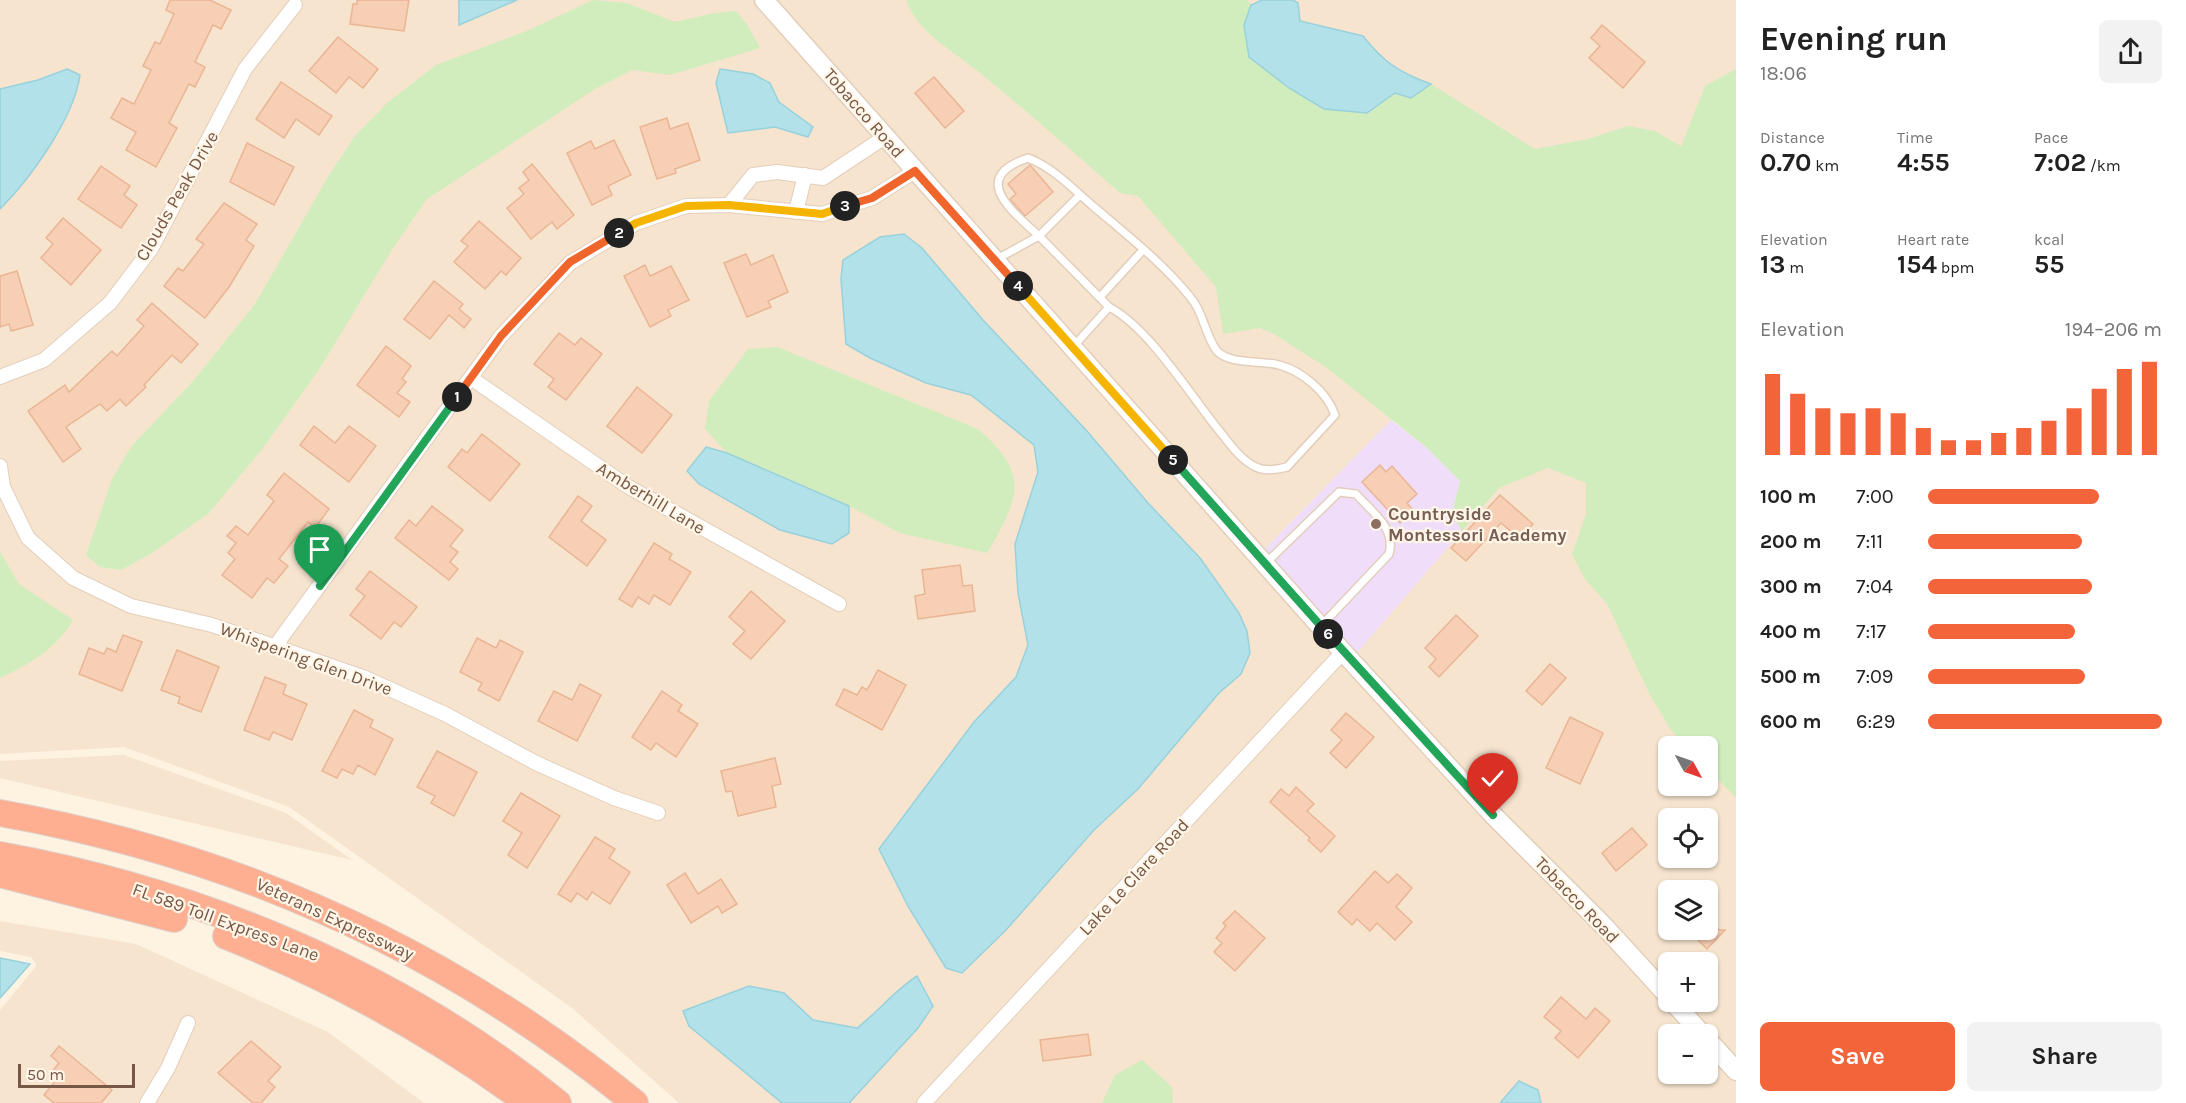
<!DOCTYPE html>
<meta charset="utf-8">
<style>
:root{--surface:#fff;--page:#f2f2f2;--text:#222;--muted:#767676;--accent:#f3643a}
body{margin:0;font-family:Karla,sans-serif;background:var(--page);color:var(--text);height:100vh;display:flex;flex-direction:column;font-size:22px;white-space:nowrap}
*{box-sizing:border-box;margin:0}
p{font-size:20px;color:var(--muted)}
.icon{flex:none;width:33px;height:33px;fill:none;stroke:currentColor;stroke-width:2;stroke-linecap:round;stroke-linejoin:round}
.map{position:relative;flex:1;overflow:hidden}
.sheet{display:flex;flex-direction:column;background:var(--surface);width:450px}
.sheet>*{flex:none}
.needle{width:39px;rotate:130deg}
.buttons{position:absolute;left:1658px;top:736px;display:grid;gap:12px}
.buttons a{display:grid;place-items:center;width:60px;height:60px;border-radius:9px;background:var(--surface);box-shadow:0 2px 4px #0004;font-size:30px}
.scale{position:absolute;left:18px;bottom:15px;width:117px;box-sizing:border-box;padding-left:6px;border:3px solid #775745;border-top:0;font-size:16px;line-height:21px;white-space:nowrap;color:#775745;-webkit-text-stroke:4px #fff6e8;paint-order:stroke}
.pin{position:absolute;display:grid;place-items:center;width:51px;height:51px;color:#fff;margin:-62px -26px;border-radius:50% 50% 50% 0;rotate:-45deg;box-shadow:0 0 6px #0007}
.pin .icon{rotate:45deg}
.km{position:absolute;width:30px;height:30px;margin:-15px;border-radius:50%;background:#222;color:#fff;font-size:16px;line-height:30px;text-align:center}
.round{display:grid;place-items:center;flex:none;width:63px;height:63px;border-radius:9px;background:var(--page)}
.head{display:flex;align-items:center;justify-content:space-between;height:102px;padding:0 24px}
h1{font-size:33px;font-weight:700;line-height:45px}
.stats{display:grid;grid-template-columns:repeat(3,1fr);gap:9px;height:102px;padding:6px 24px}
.stats div{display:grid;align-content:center}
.stats b{font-size:26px;font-weight:700}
.stats small{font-size:16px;font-weight:400}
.stats p{font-size:16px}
.chart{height:168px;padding:12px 24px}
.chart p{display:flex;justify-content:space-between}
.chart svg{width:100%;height:108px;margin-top:6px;stroke:var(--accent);stroke-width:6}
.primary-button{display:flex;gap:12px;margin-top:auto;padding:12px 24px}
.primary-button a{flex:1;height:69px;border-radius:9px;background:var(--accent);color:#fff;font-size:24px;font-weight:700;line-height:69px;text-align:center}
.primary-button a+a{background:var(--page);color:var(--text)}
ul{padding:0 24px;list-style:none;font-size:20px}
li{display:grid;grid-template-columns:96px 72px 1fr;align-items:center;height:45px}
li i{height:15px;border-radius:8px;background:var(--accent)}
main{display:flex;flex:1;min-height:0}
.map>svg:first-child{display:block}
.residential{fill:#f6e4ce;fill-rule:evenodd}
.education{fill:#f0ddfa}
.green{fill:#d1edbe}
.water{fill:#b3e1e9;stroke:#98d1dc;stroke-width:1.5}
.building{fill:#f6cfb5;stroke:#eab594;stroke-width:1.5}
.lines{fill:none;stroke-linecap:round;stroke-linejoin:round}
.service-casing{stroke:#e3cebb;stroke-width:10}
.minor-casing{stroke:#e3cebb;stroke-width:16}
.tertiary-casing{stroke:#e3cebb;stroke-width:21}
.motorway-casing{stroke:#dcd3cf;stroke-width:28}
.service{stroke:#fff;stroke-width:7}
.minor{stroke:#fff;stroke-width:14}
.tertiary{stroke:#fff;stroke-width:18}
.motorway{stroke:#feae91;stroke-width:26}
.split-1-casing{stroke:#fff;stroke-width:12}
.split-2-casing{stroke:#fff;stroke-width:12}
.split-3-casing{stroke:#fff;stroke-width:12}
.split-4-casing{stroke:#fff;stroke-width:12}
.split-5-casing{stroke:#fff;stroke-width:12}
.split-6-casing{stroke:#fff;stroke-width:12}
.split-7-casing{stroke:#fff;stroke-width:12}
.split-1{stroke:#22a559;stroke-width:8}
.split-2{stroke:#f0652b;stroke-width:8}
.split-3{stroke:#f5b400;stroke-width:8}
.split-4{stroke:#f0652b;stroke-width:8}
.split-5{stroke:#f5b400;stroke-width:8}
.split-6{stroke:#22a559;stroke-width:8}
.split-7{stroke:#22a559;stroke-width:8}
.education-dot{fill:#8d6e63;stroke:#fff6e8;stroke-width:2}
.labels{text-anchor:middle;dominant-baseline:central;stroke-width:4.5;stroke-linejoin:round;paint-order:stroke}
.street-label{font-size:18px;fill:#775745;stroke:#fff6e8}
.education-label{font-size:18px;font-weight:bold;fill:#785e54;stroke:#fff6e8;text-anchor:start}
</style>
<main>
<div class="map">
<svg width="1736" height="1103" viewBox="0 0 1736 1103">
<rect width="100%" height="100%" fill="#fef2e0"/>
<!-- residential -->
<g class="residential">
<path d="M0,0H1736V164L1438,321L1391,420L1254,560L1462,531L1493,468L1560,451L1736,564V1103H679L572,1008L289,807L124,747L0,754ZM1668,747H1707V786H1668ZM1668,819H1707V858H1668ZM1668,891H1707V930H1668ZM1668,963H1707V1002H1668ZM1668,1035H1707V1074H1668Z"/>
<polygon points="124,755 286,813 352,860 0,778 0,761"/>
<polygon points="0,921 136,944 328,1032 424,1103 0,1103 0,1010 37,965 31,957 0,951"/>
</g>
<!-- education -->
<polygon class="education" points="1391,420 1427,448 1460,481 1452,514 1462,531 1344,668 1254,560"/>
<!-- green -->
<g class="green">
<polygon points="593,0 627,3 675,22 715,13 736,11 747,24 760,48 670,75 632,70 595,89 427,199 393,248 318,371 263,448 209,513 152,553 121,570 100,567 86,555 112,479 131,447 194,380 255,304 329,175 355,136 387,103 436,65 529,30"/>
<path d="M906,0H1247L1251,5L1244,25L1367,113L1395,93L1411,98L1431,84L1535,149L1588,139L1628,126L1655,131L1681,146L1705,86L1736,69V798L1707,768V747H1687L1671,730L1650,695L1607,604L1585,579L1572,554L1586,514V483L1548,468L1499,488L1462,531L1452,514L1460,481L1427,448L1327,368L1274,334L1260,328L1223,334L1216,287L1138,196L1120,193C1074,153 1028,112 980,73C954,51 918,34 906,0Z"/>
<path d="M777,347L978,429C1031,474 1019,499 987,553L900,533L849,506L727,453L705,429L709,401L748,349Z"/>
<path d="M0,552L19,584L73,620C55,650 31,663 0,678Z"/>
<polygon points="1142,1060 1172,1087 1173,1103 1102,1103 1115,1075"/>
</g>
<!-- water -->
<g class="water">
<polygon points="459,0 517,0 459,25"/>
<path d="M1262,0H1293L1298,3L1300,21L1363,36C1383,62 1400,73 1431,84L1411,98L1395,93L1367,113L1324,109L1289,88L1249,57L1244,25L1251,5Z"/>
<path d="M67,69L80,75C74,118 31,178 0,209V89L38,80Z"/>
<polygon points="720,69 753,74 770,83 779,102 813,127 808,137 775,127 728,133 716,83"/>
<polygon points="904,234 922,248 983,320 1087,431 1148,503 1200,558 1239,613 1247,631 1250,653 1241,674 1219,693 1138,789 1094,830 1006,930 962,973 946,968 909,908 879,849 974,722 1016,677 1028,645 1018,593 1015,544 1038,472 1034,445 971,395 926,383 870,358 846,344 841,279 843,260 880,237"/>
<polygon points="706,447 727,453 849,506 849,533 832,544 780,530 699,484 687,471"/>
<polygon points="0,958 30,964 0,998"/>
<path d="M917,976L933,1006L918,1028L849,1103H782L689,1026L683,1011L749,986L784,993L813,1020L857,1028C878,1012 894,991 917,976Z"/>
<polygon points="1519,1081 1538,1090 1541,1103 1500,1103"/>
</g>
<!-- building -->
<g class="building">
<polygon points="170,0 210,0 231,10 221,29 213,25 195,62 205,67 195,87 189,84 169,123 177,128 156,167 126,150 136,132 111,118 122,98 134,104 151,70 143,66 155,42 160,44 174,14 166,10"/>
<polygon points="357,0 409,0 404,31 350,24 353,4 357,4"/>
<polygon points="1602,25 1645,62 1623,88 1589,58 1600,46 1591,38"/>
<polygon points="338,37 378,69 363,88 349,77 336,93 309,71"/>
<polygon points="934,77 964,111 945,128 915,93"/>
<polygon points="281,82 332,116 319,135 296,119 284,138 256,119"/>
<polygon points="667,118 670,129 688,123 700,160 675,169 676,173 657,179 640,127"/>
<polygon points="614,140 631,175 608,186 612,195 592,205 567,153 591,141 595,149"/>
<polygon points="247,143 294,167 274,205 230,182"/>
<polygon points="532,164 574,215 557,229 552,222 531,239 507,208 524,194 519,188 529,180 523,172"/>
<polygon points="1030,165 1053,192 1025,216 1010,199 1016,194 1008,184"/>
<polygon points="101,166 130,186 124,195 137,205 121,228 78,199"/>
<polygon points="224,203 257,224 246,240 254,246 229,287 205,318 164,286 178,268 183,271 204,244 196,239"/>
<polygon points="63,218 101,250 71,285 41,258 53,244 46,238"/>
<polygon points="479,221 521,258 506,275 501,271 485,289 454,262 468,246 461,241"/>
<polygon points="746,254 751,265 773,255 788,292 768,301 771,307 747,317 724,263"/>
<polygon points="645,265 650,276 671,266 689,300 668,310 671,316 650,327 624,276"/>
<polygon points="17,271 33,325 11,331 9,324 0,327 0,276"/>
<polygon points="434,281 463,304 459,309 471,319 464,328 449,315 430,339 404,319"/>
<polygon points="152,303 198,344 181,363 172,355 144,385 146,387 126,406 120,399 107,411 100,404 66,427 81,449 63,462 28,411 65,385 69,392 112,351 117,356 144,326 137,320"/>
<polygon points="559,333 575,345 581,338 602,354 566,400 548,387 554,379 534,364"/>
<polygon points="386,346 411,366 402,379 406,382 397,393 410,402 399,417 357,385"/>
<polygon points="637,387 672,415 642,453 607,426"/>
<polygon points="314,426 335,443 349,426 376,446 349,482 300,445"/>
<polygon points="482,434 520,464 490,501 448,467 462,449 467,453"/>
<polygon points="1380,465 1386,472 1392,466 1417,494 1407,503 1414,511 1400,523 1362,482"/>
<polygon points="284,473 329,509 315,528 308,522 279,559 288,566 274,583 267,578 252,598 222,575 235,559 228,553 236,543 227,536 236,526 248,535 274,501 267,495"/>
<polygon points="1500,495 1533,524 1520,539 1501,523 1466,561 1451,548"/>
<polygon points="578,496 592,506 581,521 606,540 587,566 549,537"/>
<polygon points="432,506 463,530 450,546 458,552 450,562 458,569 449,580 395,538 409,520 416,526"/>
<polygon points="654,543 672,554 669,559 691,572 670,605 654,595 649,604 638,597 632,607 619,599"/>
<polygon points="960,565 963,586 972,585 975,611 918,619 915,596 925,594 922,570"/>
<polygon points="370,571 417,607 401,627 394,622 381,639 350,615 365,596 356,589"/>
<polygon points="751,591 785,621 751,659 733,644 745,631 729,617"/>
<polygon points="1456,615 1478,636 1439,677 1429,667 1436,659 1425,648"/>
<polygon points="123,635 142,642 122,691 79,674 89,648 104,654 107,648 116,652"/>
<polygon points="477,638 496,648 500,640 523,652 499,701 478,690 482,683 460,672"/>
<polygon points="177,650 219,667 201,712 178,703 180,697 161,690"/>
<polygon points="1550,664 1566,678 1542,705 1526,691"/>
<polygon points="878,670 906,685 882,730 836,705 844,689 857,695 862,687 867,690"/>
<polygon points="265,677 286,685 283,694 307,704 292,740 273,732 269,740 244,730"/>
<polygon points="580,684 601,695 577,741 538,721 554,691 572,700"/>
<polygon points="662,691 682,705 678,711 698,724 676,757 656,743 651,750 632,737"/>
<polygon points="354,710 373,720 370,727 393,739 375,775 358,765 353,774 342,769 337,778 322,771"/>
<polygon points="1346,713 1374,737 1346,768 1330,753 1342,740 1331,730"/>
<polygon points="1570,717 1603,733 1580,784 1546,768"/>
<polygon points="437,751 477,772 454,816 431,803 435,796 417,787"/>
<polygon points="775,758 781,784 772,786 776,807 738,816 732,791 726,792 721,771"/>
<polygon points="1296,787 1314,804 1307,811 1335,836 1321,852 1308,840 1310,838 1270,802 1281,789 1289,796"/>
<polygon points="521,793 560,816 527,868 508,855 522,833 503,821"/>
<polygon points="1632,828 1647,845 1616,871 1602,853"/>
<polygon points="595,837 615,849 609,858 630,872 610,904 592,892 587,900 577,893 571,902 558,894"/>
<polygon points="1375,871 1388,883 1397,874 1412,888 1396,907 1412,922 1395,940 1377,923 1370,931 1357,919 1352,925 1338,912"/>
<polygon points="685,873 698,894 721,879 737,904 722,913 718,906 691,923 667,885"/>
<polygon points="1235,911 1265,938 1235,971 1214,952 1222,943 1216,938 1226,926 1223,923"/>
<polygon points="1707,918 1719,930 1725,930 1707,949 1688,930 1707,930"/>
<polygon points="1561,997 1586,1019 1595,1008 1610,1021 1578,1058 1555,1038 1561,1031 1544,1017"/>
<polygon points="1088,1034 1091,1055 1043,1061 1040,1040"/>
<polygon points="251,1041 281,1067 268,1081 275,1087 261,1103 253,1103 218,1073"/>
<polygon points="59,1046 112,1090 101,1103 54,1103 44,1095 58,1078 51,1073 59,1063 51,1056"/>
</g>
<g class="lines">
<!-- service casing -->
<g class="service-casing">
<g id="service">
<path d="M1080,195L1039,236C1011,210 969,178 1028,158C1054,168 1073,189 1094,207C1127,235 1164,264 1191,298C1204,313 1205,336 1217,351C1230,365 1262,360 1279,365C1302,371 1327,392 1335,415L1287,467C1275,470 1263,472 1252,465C1238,457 1227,440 1217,428C1189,393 1148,327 1109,307"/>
<polyline points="997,259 1039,236 1109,307 1073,347"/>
<polyline points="1100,297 1143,250"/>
<path d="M1265,564L1339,492L1356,494C1373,513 1396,528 1389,554L1321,626"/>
</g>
</g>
<!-- minor casing -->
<g class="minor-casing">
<g id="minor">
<polyline points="729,205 753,175 777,172 823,178 885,137"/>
<polyline points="796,212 805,175"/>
<polyline points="0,377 44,360 110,303 151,249 245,69 295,5"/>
<polyline points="471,378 627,486 839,604"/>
<polyline points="0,466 3,487 28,538 73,578 131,606 212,625 363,677 445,714 536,763 614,798 658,813"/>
<polyline points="276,645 501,336 570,263 636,223 686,206 729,205 822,214 872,198 915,171"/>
<polyline points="147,1103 168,1068 188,1023"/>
<polyline points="924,1103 1343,652"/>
</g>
</g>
<!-- tertiary casing -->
<g class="tertiary-casing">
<g id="tertiary">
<polyline points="764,0 1343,652 1493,815 1604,926 1668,996"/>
<polyline points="1673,1002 1703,1035"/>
<polyline points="1707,1039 1736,1071"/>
</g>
</g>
<!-- motorway casing -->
<g class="motorway-casing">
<g id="motorway">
<path d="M0,813C237,855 449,951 635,1103"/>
<path d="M0,855C199,891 400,974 558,1103"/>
<polyline points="0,874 174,919"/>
<path d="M226,936C334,979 434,1034 528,1103"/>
</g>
</g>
<!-- service -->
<use href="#service" class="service"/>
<!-- minor -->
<use href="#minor" class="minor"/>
<!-- tertiary -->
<use href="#tertiary" class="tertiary"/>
<!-- motorway -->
<use href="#motorway" class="motorway"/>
</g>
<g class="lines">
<!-- split-1 casing -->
<g class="split-1-casing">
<polyline id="split-1" points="320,586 457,397"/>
</g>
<!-- split-2 casing -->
<g class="split-2-casing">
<polyline id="split-2" points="457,397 501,336 570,262 619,233"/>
</g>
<!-- split-3 casing -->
<g class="split-3-casing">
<polyline id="split-3" points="619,233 636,223 686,206 729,205 822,214 845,206"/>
</g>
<!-- split-4 casing -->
<g class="split-4-casing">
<polyline id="split-4" points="845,206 872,198 915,171 1018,286"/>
</g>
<!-- split-5 casing -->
<g class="split-5-casing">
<polyline id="split-5" points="1018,286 1173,460"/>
</g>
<!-- split-6 casing -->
<g class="split-6-casing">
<polyline id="split-6" points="1173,460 1328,634"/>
</g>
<!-- split-7 casing -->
<g class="split-7-casing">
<polyline id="split-7" points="1328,634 1493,815"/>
</g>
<!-- split-1 -->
<use href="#split-1" class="split-1"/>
<!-- split-2 -->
<use href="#split-2" class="split-2"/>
<!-- split-3 -->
<use href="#split-3" class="split-3"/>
<!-- split-4 -->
<use href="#split-4" class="split-4"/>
<!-- split-5 -->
<use href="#split-5" class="split-5"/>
<!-- split-6 -->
<use href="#split-6" class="split-6"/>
<!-- split-7 -->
<use href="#split-7" class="split-7"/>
</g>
<!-- markers -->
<circle class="education-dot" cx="1376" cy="524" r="6"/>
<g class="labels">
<!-- street labels -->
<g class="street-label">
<text transform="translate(864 113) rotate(49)">Tobacco Road</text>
<text transform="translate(177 196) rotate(-60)">Clouds Peak Drive</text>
<text transform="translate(651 498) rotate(31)">Amberhill Lane</text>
<text transform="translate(306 659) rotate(20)">Whispering Glen Drive</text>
<text transform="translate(1134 877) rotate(-47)">Lake Le Clare Road</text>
<text transform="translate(1577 900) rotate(46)">Tobacco Road</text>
<text transform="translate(335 919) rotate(25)">Veterans Expressway</text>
<text transform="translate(226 922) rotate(20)">FL 589 Toll Express Lane</text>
</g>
<!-- education labels -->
<g class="education-label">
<text x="1388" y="514">Countryside<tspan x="1388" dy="21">Montessori Academy</tspan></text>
</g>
</g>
</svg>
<div class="buttons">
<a><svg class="needle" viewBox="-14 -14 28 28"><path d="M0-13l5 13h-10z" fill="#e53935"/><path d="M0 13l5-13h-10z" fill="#767676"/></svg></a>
<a><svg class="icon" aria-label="locate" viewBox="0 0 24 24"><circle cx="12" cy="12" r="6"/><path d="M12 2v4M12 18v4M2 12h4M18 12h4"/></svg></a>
<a><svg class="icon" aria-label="layers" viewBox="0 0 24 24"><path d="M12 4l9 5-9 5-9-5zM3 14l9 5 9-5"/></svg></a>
<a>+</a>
<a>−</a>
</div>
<div class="scale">50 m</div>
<div class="pin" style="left:320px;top:586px;background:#1e9e55"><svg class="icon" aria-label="arrive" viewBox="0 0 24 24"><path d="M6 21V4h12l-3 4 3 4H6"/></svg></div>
<div class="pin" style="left:1493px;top:815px;background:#d93025"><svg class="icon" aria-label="check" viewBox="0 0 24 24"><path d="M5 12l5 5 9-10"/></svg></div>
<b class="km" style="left:457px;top:397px">1</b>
<b class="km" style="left:619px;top:233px">2</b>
<b class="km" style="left:845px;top:206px">3</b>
<b class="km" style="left:1018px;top:286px">4</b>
<b class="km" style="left:1173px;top:460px">5</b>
<b class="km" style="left:1328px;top:634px">6</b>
</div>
<section class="sheet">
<div class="head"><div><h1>Evening run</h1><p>18:06</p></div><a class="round"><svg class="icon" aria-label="share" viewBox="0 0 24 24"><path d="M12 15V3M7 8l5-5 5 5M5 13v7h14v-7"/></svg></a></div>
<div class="stats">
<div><p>Distance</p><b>0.70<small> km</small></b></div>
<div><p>Time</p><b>4:55</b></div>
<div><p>Pace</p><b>7:02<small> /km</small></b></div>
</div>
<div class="stats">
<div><p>Elevation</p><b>13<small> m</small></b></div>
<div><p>Heart rate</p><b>154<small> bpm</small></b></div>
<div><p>kcal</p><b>55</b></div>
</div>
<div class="chart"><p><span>Elevation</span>194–206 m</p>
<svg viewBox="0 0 160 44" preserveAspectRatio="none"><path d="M5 44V11M15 44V19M25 44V25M35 44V27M45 44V25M55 44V27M65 44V33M75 44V38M85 44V38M95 44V35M105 44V33M115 44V30M125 44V25M135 44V17M145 44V9M155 44V6"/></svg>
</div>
<ul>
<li><b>100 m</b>7:00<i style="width:73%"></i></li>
<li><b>200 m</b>7:11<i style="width:66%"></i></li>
<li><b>300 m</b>7:04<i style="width:70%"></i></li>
<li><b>400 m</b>7:17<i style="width:63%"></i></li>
<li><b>500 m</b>7:09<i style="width:67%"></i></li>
<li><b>600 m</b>6:29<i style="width:100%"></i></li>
</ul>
<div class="primary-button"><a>Save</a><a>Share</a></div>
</section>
</main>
